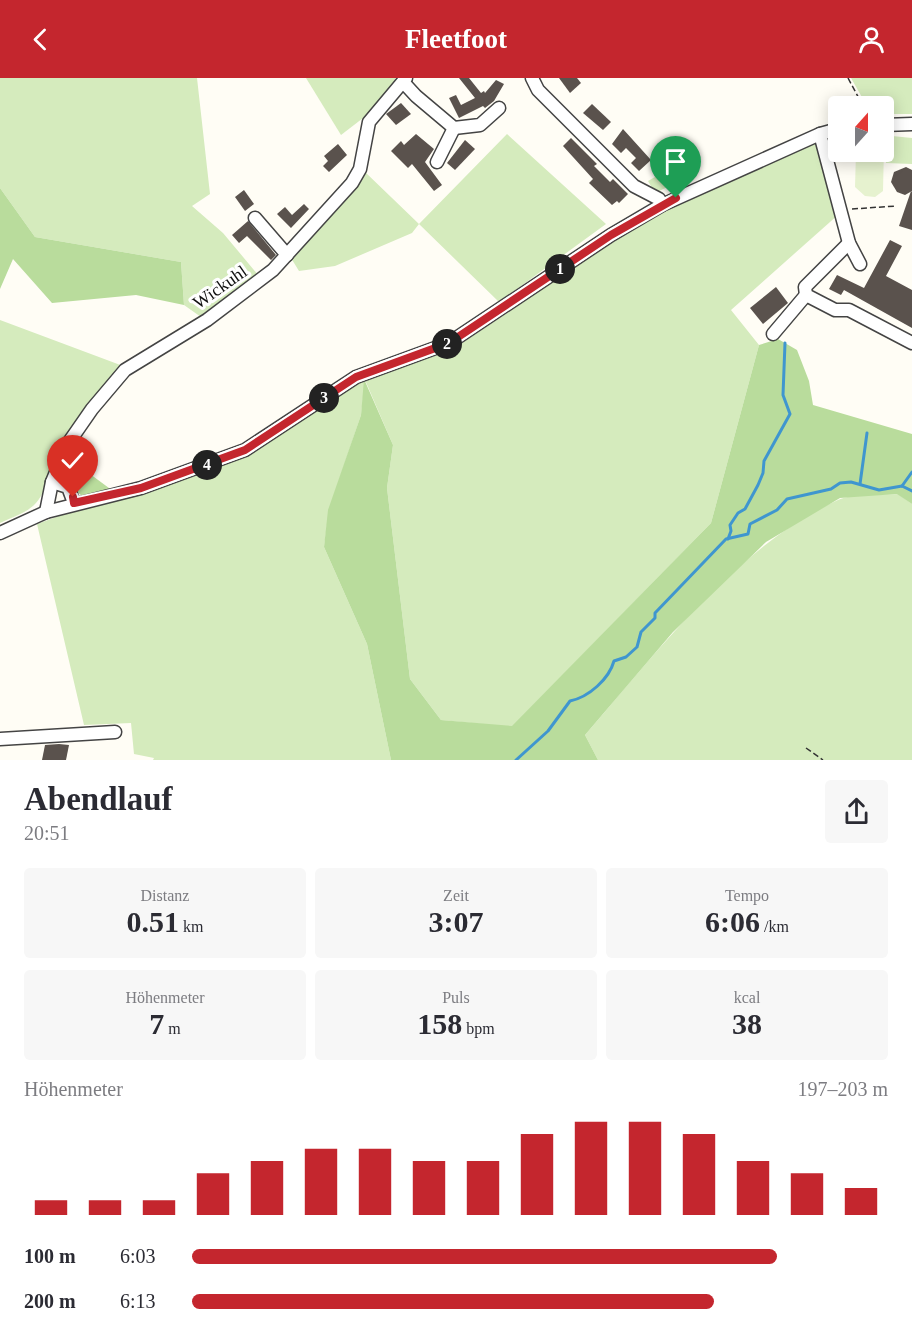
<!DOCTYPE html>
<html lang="de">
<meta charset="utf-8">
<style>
:root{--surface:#fff;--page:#f7f7f7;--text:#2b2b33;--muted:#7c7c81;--accent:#c4262e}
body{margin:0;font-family:"Times New Roman",serif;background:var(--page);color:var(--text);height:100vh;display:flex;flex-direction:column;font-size:22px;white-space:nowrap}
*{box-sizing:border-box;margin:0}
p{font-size:20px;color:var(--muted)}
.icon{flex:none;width:33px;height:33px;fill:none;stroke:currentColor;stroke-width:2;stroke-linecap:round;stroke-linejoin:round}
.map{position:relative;height:682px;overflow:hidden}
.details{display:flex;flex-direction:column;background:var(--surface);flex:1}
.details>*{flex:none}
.needle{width:39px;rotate:21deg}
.buttons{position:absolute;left:828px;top:18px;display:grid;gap:12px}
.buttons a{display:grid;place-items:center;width:66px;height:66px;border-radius:6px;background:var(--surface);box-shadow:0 3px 15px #0003;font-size:30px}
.pin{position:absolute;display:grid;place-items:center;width:51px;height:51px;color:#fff;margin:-62px -26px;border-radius:50% 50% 50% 0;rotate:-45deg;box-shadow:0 0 6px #0007}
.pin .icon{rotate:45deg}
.km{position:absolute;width:30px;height:30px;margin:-15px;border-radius:50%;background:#222;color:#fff;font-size:16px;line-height:30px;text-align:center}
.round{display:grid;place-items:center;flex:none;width:63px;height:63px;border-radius:6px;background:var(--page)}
.headline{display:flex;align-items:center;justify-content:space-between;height:102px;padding:0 24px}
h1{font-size:33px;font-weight:600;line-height:45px}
.stats{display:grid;grid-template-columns:repeat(3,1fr);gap:9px;height:102px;padding:6px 24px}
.stats div{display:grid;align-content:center;border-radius:6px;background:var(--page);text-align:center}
.stats b{font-size:30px;font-weight:600}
.stats small{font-size:16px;font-weight:400}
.stats p{font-size:16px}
.chart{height:168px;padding:12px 24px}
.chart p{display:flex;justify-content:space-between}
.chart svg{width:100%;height:108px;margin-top:6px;stroke:var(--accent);stroke-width:6}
ul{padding:0 24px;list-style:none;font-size:20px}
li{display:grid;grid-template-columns:96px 72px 1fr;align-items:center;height:45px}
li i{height:15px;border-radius:8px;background:var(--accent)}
header{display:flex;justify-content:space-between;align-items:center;height:78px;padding:0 24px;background:var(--accent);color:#fff;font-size:27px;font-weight:600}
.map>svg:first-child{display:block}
.green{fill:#d5ebbd}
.forest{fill:#b9dc9c}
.pitch{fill:#e6f2cf}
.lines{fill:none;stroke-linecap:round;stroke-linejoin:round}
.stream{stroke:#3f96cf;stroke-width:3}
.building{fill:#5a524d}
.minor-casing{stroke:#444;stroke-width:15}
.path{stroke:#333;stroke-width:1.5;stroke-dasharray:6 3;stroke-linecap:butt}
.minor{stroke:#fff;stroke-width:12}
.route-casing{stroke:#fff;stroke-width:12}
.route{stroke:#c4262e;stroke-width:8}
.labels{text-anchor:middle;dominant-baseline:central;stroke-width:6;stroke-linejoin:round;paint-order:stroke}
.street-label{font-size:18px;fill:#111;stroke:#fff}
</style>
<header><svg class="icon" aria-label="back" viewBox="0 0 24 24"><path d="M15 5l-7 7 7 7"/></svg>Fleetfoot<svg class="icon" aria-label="person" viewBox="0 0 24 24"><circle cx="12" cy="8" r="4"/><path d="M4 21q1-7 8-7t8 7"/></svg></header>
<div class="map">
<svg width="912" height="682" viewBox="0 0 912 682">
<rect width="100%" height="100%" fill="#fffdf5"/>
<!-- green -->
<g class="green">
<polygon points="0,0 197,0 210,116 192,128 223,155 259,198 201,239 184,227 181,184 35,159 0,110"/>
<polygon points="306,0 395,0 397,3 367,37 341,57"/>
<polygon points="851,0 912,0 912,36 884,36 884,28 867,28"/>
<polygon points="507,56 606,146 499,224 419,146 412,155 335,188 299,193 291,180 352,114 364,93 419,146"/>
<polygon points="892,58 912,60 912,86 886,85 885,60"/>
<polygon points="824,62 839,136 731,232 759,267 711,445 512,649 441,642 410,601 387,410 393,367 365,302 361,337 329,432 324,469 367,566 391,682 153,682 154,680 134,676 131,645 84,647 37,446 89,427 255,373 364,301 450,273 643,144 765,85"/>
<polygon points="669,91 680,103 655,115 648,103"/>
<path d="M0,242L123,288L48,403C37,432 27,433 0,445Z"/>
<path d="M898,416L912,426V682H598L585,657C656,575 738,467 838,422C854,415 880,417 898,416Z"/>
</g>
<!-- forest -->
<g class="forest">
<polygon points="0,110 35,159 181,184 184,227 136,217 52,225 13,181 0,211"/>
<polygon points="778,261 797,272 809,303 813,327 912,356 912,426 897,416 840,420 766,464 673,554 585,657 598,682 391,682 367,566 324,469 328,432 361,337 364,301 393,367 387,410 410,601 441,642 512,648 711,445 759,267"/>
<polygon points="67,379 113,413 83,419 58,396"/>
</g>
<!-- pitch -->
<polygon class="pitch" points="884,69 883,113 875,119 865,118 855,109 856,74 884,74"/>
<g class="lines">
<!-- stream -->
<g class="stream">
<polyline points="860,406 867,355"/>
<polyline points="902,408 912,394"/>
<polyline points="728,461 731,453 730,447 738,435 745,431 758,407 763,395 764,383 790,336 783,317 785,265"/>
<path d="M516,682L548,653L570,623C589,619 609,601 614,583L626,579L637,569L641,554L655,540V535L726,461L748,456L750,446L777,432L787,421L831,411L840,405L851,404L879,412L902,408L912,413"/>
</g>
</g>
<!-- building -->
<g class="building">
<polygon points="459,0 469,0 481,15 484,13 485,15 496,2 504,6 494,23 485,30 483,28 459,40 449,20 456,17 461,27 475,20"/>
<polygon points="559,0 577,0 581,5 570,15"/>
<polygon points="401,25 411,36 396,47 386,36"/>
<polygon points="592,26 611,44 603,52 583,35"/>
<polygon points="623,51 651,82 639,93 631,85 636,80 626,70 621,75 612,66"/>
<polygon points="416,56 434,71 425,84 442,107 434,113 412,86 408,90 391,73 401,63 404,67"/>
<polygon points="571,60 597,86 594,88 610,104 613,101 628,116 619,125 617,123 612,127 589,105 593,101 563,68"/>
<polygon points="465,62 475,71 455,92 447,85"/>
<polygon points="338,66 347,77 329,94 323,88 328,83 324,78"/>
<polygon points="906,89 912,92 912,113 905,117 897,114 891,104 894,94"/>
<polygon points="244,112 254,126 245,133 235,119"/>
<polygon points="911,113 912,114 912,152 899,148"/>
<polygon points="304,126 309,131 291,150 277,136 285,129 292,137"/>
<polygon points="248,143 276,177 271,182 247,158 239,165 232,157"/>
<polygon points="890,162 902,168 886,198 912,212 912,250 844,212 841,217 829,211 837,197 864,210"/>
<polygon points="776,209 788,225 763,246 750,230"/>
<polygon points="59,666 69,667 66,682 42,682 45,667"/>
</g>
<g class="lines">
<!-- minor casing -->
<g class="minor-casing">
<g id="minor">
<polyline points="532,0 538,12 634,108 659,121 662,127"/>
<polyline points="403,4 416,18 454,50 480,47 499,30"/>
<polyline points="884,47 912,46"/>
<polyline points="820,56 849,165 860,186"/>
<polyline points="437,84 454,50"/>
<polyline points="255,140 287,177"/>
<polyline points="849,165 805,209 806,217 835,232 849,232 912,265"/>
<polyline points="773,256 806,217"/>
<polyline points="52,404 68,409 74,425"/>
<polyline points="46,434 52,404 67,367 92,331 125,292 207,242 273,192 352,105 360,91 369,44 406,0"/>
<polyline points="0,455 46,434 141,410 245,372 356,299 449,265 611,157 662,127 820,56 838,51"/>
<polyline points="0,661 115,654"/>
</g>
</g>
<!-- path -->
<g class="path">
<polyline points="848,0 863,28"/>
<polyline points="852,131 896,128"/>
<polyline points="806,670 823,682"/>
</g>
<!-- minor -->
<use href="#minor" class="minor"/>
</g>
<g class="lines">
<!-- route casing -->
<g class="route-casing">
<polyline id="route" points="73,419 74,425 141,410 245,372 356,299 449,265 611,157 676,120"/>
</g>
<!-- route -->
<use href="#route" class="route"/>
</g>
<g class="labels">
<!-- street labels -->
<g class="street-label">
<text transform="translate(220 209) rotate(-35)">Wickuhl</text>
</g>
</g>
</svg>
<div class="buttons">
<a><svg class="needle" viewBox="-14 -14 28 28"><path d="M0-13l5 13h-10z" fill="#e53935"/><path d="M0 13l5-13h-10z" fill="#7c7c81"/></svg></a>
</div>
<div class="pin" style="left:676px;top:120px;background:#1e9e55"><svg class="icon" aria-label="arrive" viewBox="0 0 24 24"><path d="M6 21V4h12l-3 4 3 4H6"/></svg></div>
<div class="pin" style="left:73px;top:419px;background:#d93025"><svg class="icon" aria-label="check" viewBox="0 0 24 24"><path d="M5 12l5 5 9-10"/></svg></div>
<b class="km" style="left:560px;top:191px">1</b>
<b class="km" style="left:447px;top:266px">2</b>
<b class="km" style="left:324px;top:320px">3</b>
<b class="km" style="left:207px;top:387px">4</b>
</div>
<section class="details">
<div class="headline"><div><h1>Abendlauf</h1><p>20:51</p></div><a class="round"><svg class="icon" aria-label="share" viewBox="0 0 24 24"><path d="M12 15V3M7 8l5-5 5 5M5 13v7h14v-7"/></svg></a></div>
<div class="stats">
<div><p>Distanz</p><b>0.51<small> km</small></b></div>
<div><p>Zeit</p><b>3:07</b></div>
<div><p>Tempo</p><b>6:06<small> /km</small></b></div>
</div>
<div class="stats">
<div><p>Höhenmeter</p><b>7<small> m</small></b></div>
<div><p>Puls</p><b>158<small> bpm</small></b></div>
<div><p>kcal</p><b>38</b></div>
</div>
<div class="chart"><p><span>Höhenmeter</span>197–203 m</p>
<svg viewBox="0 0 160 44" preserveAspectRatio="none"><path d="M5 44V38M15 44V38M25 44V38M35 44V27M45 44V22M55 44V17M65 44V17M75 44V22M85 44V22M95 44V11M105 44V6M115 44V6M125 44V11M135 44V22M145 44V27M155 44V33"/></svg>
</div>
<ul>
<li><b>100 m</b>6:03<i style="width:84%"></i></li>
<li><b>200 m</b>6:13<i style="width:75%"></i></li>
</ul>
</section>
